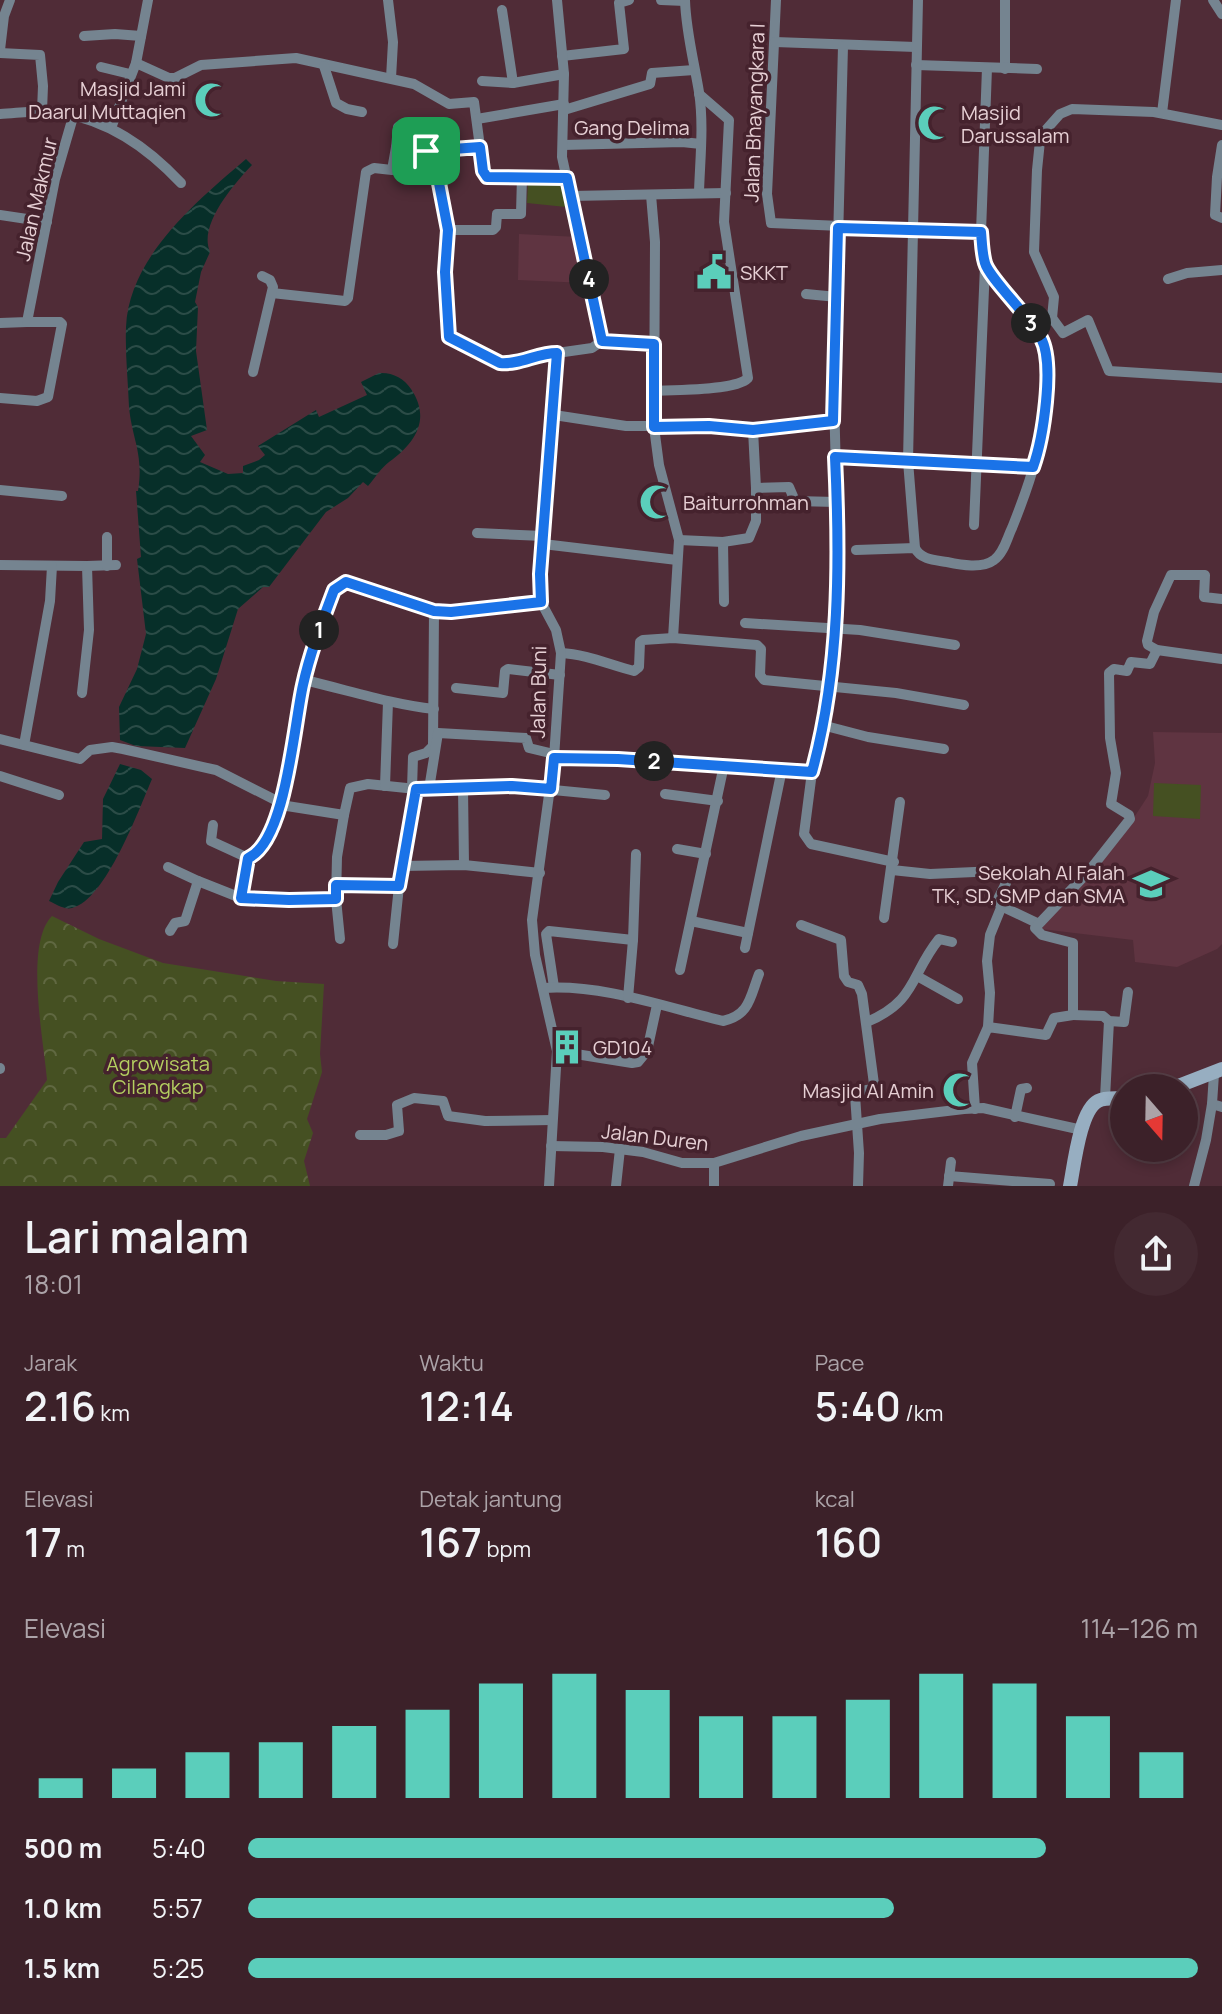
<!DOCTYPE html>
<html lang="id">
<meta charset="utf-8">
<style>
:root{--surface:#3c2129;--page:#432931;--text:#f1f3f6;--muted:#aca3a8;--line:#553e46;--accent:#5bcebb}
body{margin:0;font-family:Manrope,sans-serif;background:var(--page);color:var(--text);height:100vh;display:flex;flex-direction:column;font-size:30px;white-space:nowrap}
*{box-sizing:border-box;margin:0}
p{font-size:26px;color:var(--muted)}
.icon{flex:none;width:44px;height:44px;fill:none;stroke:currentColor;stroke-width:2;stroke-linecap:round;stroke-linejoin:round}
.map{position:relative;height:1186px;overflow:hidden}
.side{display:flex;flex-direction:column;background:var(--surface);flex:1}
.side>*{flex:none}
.needle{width:52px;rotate:160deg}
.controls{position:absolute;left:1110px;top:1074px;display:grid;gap:16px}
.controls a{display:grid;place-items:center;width:88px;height:88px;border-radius:50%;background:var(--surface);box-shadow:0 4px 12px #0003,0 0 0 2px var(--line);font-size:40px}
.pin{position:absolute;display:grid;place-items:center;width:68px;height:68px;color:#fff;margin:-34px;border-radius:16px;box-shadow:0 4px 12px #0006}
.km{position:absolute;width:40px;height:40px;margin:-20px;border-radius:50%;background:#222;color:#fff;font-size:22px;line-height:40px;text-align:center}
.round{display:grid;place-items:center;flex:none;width:84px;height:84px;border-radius:42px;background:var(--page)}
.summary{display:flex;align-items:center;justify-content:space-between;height:136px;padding:0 24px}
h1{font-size:44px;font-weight:600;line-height:60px}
.metrics{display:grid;grid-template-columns:repeat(3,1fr);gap:12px;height:136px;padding:8px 24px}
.metrics div{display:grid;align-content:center}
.metrics b{font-size:40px;font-weight:600}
.metrics small{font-size:22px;font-weight:400}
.metrics p{font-size:22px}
.chart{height:224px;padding:16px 24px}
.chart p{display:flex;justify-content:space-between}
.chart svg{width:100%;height:144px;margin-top:8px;stroke:var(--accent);stroke-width:6}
ul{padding:0 24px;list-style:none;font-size:26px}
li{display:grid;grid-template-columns:128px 96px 1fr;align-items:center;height:60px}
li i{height:20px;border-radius:10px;background:var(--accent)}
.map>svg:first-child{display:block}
.built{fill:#5f3441}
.park{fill:url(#park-crowns)}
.pitch{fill:#455022}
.water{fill:url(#water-waves)}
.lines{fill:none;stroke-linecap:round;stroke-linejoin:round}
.street{stroke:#758490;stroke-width:10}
.secondary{stroke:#97aec1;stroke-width:14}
.route-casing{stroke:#fff;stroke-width:16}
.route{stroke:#1a73e8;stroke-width:10}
.labels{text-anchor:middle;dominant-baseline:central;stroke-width:7;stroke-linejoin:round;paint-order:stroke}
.poi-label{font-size:20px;fill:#e7d0d5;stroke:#45222d;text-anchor:start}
.street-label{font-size:20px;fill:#e7d0d5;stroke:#45222d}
.park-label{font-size:20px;fill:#b4cf60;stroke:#45222d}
</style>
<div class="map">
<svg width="1222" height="1186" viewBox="0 0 1222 1186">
<defs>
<pattern id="park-crowns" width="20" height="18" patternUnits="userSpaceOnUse" patternTransform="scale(2)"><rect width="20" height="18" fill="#455022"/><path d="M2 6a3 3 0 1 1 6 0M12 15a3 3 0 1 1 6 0" fill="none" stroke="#606841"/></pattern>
<pattern id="water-waves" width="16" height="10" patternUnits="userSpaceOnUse" patternTransform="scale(2)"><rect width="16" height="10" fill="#072f29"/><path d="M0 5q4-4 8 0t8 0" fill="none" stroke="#2b4c47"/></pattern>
</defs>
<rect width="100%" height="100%" fill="#502c37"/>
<!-- built -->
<g class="built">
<polygon points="519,234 578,237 586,283 518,280"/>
<polygon points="1153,732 1222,733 1222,944 1217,949 1177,967 1135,962 1133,940 1041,929 1120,839 1148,796 1155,763"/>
</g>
<!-- park -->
<path class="park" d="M52,916L99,939L163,963L276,981L324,984L320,1054L322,1072L307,1119L313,1133L304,1161L310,1186H0V1138H6L47,1080C44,1042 24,944 52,916Z"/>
<!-- pitch -->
<g class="pitch">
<polygon points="528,181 565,181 566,207 527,203"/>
<polygon points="1154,783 1201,785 1200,819 1153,816"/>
</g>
<!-- water -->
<g class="water">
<path d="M246,159L252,165C234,184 198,225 210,252L201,272L195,302L198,307L196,351L207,430L191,436L205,455L200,462L228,474L243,473V466L259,460L265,455L258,446L316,410L319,417L367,395L361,382L379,373C392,372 404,378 411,389C432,420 414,444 389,462C381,468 375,478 368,486L363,482L348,498L326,512L269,587H263L238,609L216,679L185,748L136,746L120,740L119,707L137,669L146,634L137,559L141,557L136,491H138C144,454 132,439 129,407C128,380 125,354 126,327C129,257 196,202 246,159Z"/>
<path d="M120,764L141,770L152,779C139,809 106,900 72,908C64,910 56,904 49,901L58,882L84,842L102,839L103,799Z"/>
</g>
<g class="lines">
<!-- street -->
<g class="street">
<polyline points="388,0 393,42 391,78"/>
<polyline points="661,0 685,1"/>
<path d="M685,0C686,32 694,61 699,92C704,125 700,160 699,192"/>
<polyline points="776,0 767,194 771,223 981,232"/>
<polyline points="1005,0 1005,69"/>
<polyline points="1213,0 1222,14"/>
<polyline points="502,10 513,83"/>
<polyline points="84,36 115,34 141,36"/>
<polyline points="775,42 916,47"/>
<polyline points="843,46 834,397 838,550 835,627 828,687 812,772 804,834 811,844 894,862"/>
<polyline points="0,50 4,16 10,0"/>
<polyline points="0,53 40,55 43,86 42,111"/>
<polyline points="562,56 624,49 619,3 629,0"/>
<path d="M136,63L169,78H175L201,65L296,58L414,84L449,104L474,102L480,147L426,151L425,172L438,178L448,230L445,272L449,337L500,363C520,365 537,353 557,353"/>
<polyline points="916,65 1037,69"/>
<polyline points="324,66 336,103 347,109 362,112"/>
<polyline points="101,67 130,74"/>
<polyline points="482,81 513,83 564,74"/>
<polyline points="564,110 650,84 652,73 694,70"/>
<polyline points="1162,113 1176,0"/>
<path d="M0,114C19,113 38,110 57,112C108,120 146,146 181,183"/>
<polyline points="477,119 564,104"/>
<polyline points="111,128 136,63 148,0"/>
<polyline points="563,145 682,142 701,144"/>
<polyline points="1222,145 1217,177 1215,215 1222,218"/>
<polyline points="480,147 483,171 487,177 567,178"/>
<polyline points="396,148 398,127"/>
<polyline points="651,195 655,242 654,427 659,465 679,540"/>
<polyline points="571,196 726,193"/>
<polyline points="0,215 47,222"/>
<polyline points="448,230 493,230 496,227 497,214 521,214 522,176"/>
<polyline points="1168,279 1187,273 1222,270"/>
<polyline points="272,293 345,301 348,298 366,172 374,168 392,170 396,147 426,151"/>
<polyline points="806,294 837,297"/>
<polyline points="1052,318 1054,297 1034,252 1037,170 1040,141 1044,132 1060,114 1072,109 1154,112 1222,125"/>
<polyline points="0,323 27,322 55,179 73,117"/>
<polyline points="1036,330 1052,318 1063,333 1088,320 1109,371 1222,378"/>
<polyline points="602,341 654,344"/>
<polyline points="253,372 273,287 270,280 262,276"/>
<path d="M652,391C672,390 736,391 748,378L724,222L729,120L699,94"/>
<polyline points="0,398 37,401 48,397 62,324 60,322 27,322"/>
<polyline points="554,415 626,426 709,426 753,430 833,421"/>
<polyline points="753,430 756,488"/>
<polyline points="835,457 1033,467"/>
<polyline points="0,490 62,496"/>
<polyline points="974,525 985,266 981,232 987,68"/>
<polyline points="477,533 543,536"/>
<polyline points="723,542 724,602"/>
<polyline points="543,544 677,560"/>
<polyline points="915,548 908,461 918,0"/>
<path d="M856,550L915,548C921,560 935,560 947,562C961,565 982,569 994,560C1004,553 1007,538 1012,528C1032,478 1044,441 1046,387C1046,373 1048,357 1044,344C1034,315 1005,289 985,266"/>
<polyline points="0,565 87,566 89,630 82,693"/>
<polyline points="87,566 116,565"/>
<polyline points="107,566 107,537"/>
<polyline points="1222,599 1204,597 1205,575 1171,575 1154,612 1147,641 1148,645 1157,650 1222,659"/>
<polyline points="745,623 860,630 955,645"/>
<polyline points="673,638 679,540 723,542 749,538 756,521 756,488 789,487 795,501 836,502"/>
<path d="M561,653C586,654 610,665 634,671L639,667L640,642L643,640L673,638L757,645L761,649L760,675L764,680L896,693L964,705"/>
<path d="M304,680C348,690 390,704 434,709"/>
<polyline points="456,688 503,693 505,671 508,669 560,675"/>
<polyline points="822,725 868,737 944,749"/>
<polyline points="0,739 80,759 90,750 112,747 123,749 216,770 287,806 344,815 350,788 368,784 416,789 512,786 605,795"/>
<polyline points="24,745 50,601 52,566"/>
<polyline points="554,758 618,759 812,772"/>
<polyline points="0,776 59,795"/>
<polyline points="385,786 388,702"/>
<polyline points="463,788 464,865"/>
<polyline points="412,789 413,757 426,753 433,746 434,611"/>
<polyline points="429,789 438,733 526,738 529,748 554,754"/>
<polyline points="665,794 718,801"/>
<polyline points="213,825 211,841 248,858"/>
<polyline points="677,849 706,854"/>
<polyline points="402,866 464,865 540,873"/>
<polyline points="168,867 198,881"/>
<polyline points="892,870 930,874 997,871 1005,876 1006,883 998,899 1001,908 990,935 987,961 990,993 988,1027"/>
<polyline points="336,885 399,886"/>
<polyline points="241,898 289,900 336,899 337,857 344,815"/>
<polyline points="336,899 340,939"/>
<polyline points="1001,906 1037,923"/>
<polyline points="884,918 900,802"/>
<polyline points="691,921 748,933"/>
<polyline points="801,925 841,940 844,976 848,982 858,985 862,994 874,1084 872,1089 857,1092 855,1095 859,1153 858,1186"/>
<path d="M170,931L175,923L185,921L198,881L241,898L248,858C287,841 294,719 304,679C312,649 323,620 334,590L346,582L434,611L451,612L541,602"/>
<polyline points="393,944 399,886 416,789"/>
<polyline points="745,948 782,769"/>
<polyline points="680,970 724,765"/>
<polyline points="917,976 958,999"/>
<polyline points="554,987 546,934 549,931 633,940"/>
<path d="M543,988C603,984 665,1007 723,1021C750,1015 750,997 759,974"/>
<polyline points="628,998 633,940 636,854"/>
<polyline points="1073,1015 1103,1016 1109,1021 1124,1022 1128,992"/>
<path d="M867,1022C917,1001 910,975 939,939L952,942"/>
<polyline points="557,1051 632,1063 638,1062 647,1051 657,1005"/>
<polyline points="0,1068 0,1069"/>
<polyline points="1214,1074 1212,1104 1222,1107"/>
<polyline points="1105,1098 1109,1021"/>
<polyline points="975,1109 972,1063 988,1027 1046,1035 1054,1018 1073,1015 1073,943 1042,935 1035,928 1089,871 1130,819 1129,815 1111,804 1116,773 1110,738 1109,673 1114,669 1127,671 1131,662 1150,664 1157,650"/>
<polyline points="1015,1117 1021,1089 1027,1088"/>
<polyline points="360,1135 386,1135 399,1131 397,1105 414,1098 443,1101 448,1116 485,1121 552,1120"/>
<polyline points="551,1146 603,1147 643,1152 682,1163 714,1163 801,1136 880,1119 964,1109 983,1108 1082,1130"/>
<polyline points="949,1176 1050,1184 1049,1186"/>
<polyline points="549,1186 557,1051 535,955 532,920 554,758 561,653 556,630 541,602 540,574 557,353 592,348 602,341 562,157 564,74 557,0"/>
<polyline points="616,1186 620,1149"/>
<polyline points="714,1186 714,1163"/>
<polyline points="948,1186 951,1162"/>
<polyline points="1194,1186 1206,1140 1212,1104"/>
</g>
<!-- secondary -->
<g class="secondary">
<polyline points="1173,1088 1222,1069"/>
<path d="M1070,1186C1074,1166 1080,1110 1098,1101C1106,1097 1116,1099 1124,1098"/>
</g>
</g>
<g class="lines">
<!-- route casing -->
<g class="route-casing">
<path id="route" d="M480,147L483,171L487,177L567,178L602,341L654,344V427L709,426L753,430L833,421L838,228L981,232C982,242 982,253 985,263C989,278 1030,317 1041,338C1055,364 1043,439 1033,467L835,457C840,561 840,670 812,772L618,759L554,758L551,789L512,786L416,789L399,886L336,885V899L289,900L241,898L248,858C286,842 294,724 303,685C310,653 322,622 334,590L346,582L434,611L451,612L541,602L540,574L557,353C537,353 520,365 500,363L449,337L445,272L448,230L438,178L425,172L426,151Z"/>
</g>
<!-- route -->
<use href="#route" class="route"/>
</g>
<!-- icons -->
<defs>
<g id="mosque-bare" transform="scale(2.76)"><path d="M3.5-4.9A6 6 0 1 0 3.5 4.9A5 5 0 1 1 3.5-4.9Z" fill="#5bcebb" stroke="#45222d" stroke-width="2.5" paint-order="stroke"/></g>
<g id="civic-bare" transform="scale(2.76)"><path d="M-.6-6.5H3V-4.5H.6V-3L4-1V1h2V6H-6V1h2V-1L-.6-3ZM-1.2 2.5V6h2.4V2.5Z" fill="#5bcebb" stroke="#45222d" stroke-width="2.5" paint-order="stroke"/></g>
<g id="school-bare" transform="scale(2.76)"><path d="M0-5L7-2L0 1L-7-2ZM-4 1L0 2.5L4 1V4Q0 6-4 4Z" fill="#5bcebb" stroke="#45222d" stroke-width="2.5" paint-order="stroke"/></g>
<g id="building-bare" transform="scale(2.76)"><path d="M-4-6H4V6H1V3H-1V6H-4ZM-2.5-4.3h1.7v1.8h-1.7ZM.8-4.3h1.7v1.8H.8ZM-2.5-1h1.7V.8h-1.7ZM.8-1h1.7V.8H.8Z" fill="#5bcebb" stroke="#45222d" stroke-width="2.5" paint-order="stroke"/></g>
</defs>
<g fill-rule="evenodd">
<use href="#mosque-bare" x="212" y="100"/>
<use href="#mosque-bare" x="935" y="123"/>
<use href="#civic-bare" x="714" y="272"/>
<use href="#mosque-bare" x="657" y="502"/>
<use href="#school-bare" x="1151" y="884"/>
<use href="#building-bare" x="567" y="1047"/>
<use href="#mosque-bare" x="960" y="1090"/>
</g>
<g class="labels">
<!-- poi labels -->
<g class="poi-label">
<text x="186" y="88" text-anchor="end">Masjid Jami<tspan x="186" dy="23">Daarul Muttaqien</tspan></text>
<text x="961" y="112">Masjid<tspan x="961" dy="23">Darussalam</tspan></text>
<text x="740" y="272">SKKT</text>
<text x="683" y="502">Baiturrohman</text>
<text x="1125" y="872" text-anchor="end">Sekolah Al Falah<tspan x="1125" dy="23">TK, SD, SMP dan SMA</tspan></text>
<text x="593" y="1047">GD104</text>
<text x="934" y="1090" text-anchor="end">Masjid Al Amin</text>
</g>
<!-- street labels -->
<g class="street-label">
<text transform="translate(754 113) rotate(-88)">Jalan Bhayangkara I</text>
<text x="632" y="127">Gang Delima</text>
<text transform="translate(36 199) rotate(-77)">Jalan Makmur</text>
<text transform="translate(538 692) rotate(-89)">Jalan Buni</text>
<text transform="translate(655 1137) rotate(7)">Jalan Duren</text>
</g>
<!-- park labels -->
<g class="park-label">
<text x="158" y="1063">Agrowisata<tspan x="158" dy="23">Cilangkap</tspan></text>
</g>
</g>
</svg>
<div class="controls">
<a><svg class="needle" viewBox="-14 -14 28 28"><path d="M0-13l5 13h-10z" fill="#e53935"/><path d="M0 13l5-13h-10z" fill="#aca3a8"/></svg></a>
</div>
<div class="pin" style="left:426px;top:151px;background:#1e9e55"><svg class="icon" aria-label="arrive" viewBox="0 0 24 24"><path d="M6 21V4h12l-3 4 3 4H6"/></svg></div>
<b class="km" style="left:319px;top:630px">1</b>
<b class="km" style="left:654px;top:761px">2</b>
<b class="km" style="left:1031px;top:323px">3</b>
<b class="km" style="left:589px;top:279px">4</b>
</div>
<section class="side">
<div class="summary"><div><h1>Lari malam</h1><p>18:01</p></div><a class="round"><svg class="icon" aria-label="share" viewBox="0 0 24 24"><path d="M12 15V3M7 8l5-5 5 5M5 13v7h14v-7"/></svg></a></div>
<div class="metrics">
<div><p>Jarak</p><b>2.16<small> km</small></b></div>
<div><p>Waktu</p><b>12:14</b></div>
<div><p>Pace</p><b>5:40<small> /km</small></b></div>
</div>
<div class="metrics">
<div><p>Elevasi</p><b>17<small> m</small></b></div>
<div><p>Detak jantung</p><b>167<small> bpm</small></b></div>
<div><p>kcal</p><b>160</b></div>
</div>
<div class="chart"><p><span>Elevasi</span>114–126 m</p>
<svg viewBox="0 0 160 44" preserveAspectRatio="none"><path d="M5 44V38M15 44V35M25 44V30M35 44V27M45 44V22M55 44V17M65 44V9M75 44V6M85 44V11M95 44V19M105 44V19M115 44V14M125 44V6M135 44V9M145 44V19M155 44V30"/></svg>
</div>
<ul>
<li><b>500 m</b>5:40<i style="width:84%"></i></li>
<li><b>1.0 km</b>5:57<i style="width:68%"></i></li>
<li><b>1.5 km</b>5:25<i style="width:100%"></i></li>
</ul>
</section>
